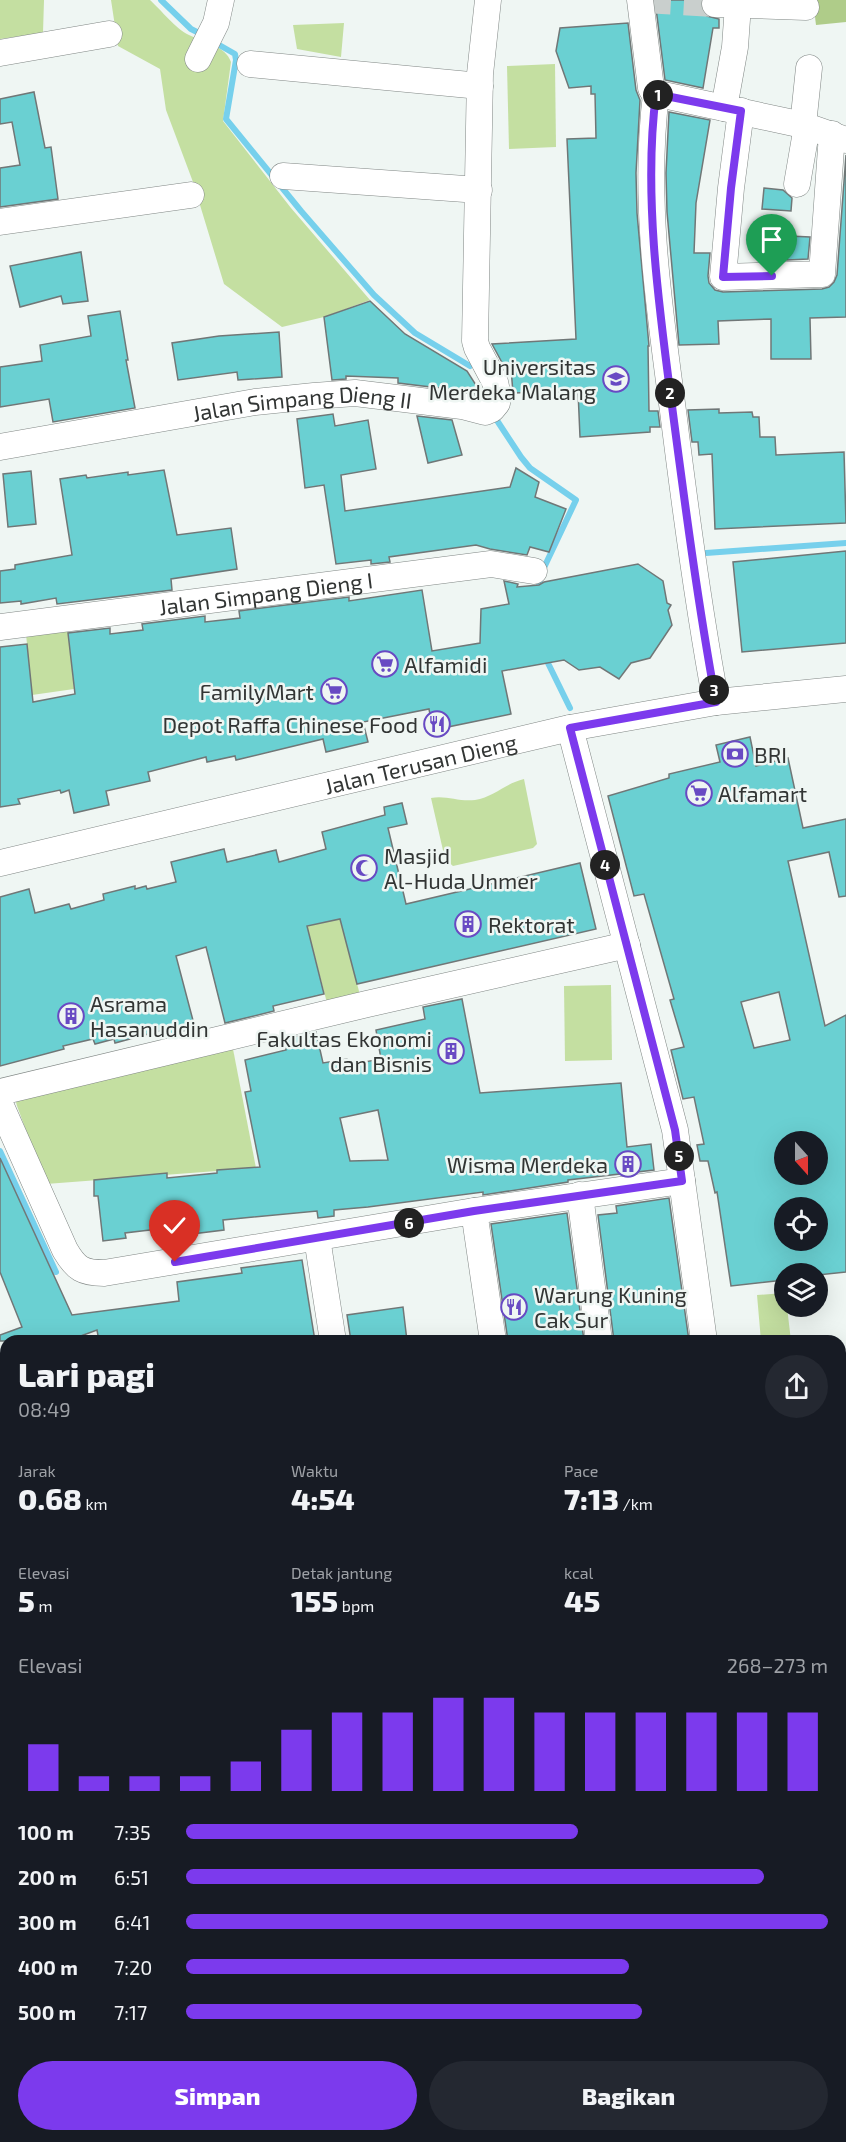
<!DOCTYPE html>
<html lang="id">
<meta charset="utf-8">
<style>
:root{--surface:#171b24;--page:#242831;--text:#f1f3f6;--muted:#9ea1a6;--accent:#7c3aed}
body{margin:0;font-family:"Exo 2",sans-serif;background:var(--page);color:var(--text);height:100vh;display:flex;flex-direction:column;font-size:22px;white-space:nowrap}
*{box-sizing:border-box;margin:0}
p{font-size:20px;color:var(--muted)}
.icon{flex:none;width:33px;height:33px;fill:none;stroke:currentColor;stroke-width:2;stroke-linecap:round;stroke-linejoin:round}
.map{position:relative;flex:1;overflow:hidden}
.sheet{position:absolute;left:0px;top:1335px;width:846px;height:807px;display:flex;flex-direction:column;background:var(--surface);border-radius:18px 18px 0 0;box-shadow:0 6px 24px #0002}
.sheet>*{flex:none}
.needle{width:39px;rotate:159deg}
.controls{position:absolute;left:774px;top:1131px;display:grid;gap:12px}
.controls a{display:grid;place-items:center;width:54px;height:54px;border-radius:50%;background:var(--surface);box-shadow:0 6px 24px #0002;font-size:30px}
.pin{position:absolute;display:grid;place-items:center;width:51px;height:51px;color:#fff;margin:-62px -26px;border-radius:50% 50% 50% 0;rotate:-45deg;box-shadow:0 0 6px #0007}
.pin .icon{rotate:45deg}
.km{position:absolute;width:30px;height:30px;margin:-15px;border-radius:50%;background:#222;color:#fff;font-size:16px;line-height:30px;text-align:center}
.round{display:grid;place-items:center;flex:none;width:63px;height:63px;border-radius:32px;background:var(--page)}
.headline{display:flex;align-items:center;justify-content:space-between;height:102px;padding:0 18px}
h1{font-size:33px;font-weight:800;line-height:45px}
.metrics{display:grid;grid-template-columns:repeat(3,1fr);gap:9px;height:102px;padding:6px 18px}
.metrics div{display:grid;align-content:center}
.metrics b{font-size:30px;font-weight:800}
.metrics small{font-size:16px;font-weight:400}
.metrics p{font-size:16px}
.chart{height:168px;padding:12px 18px}
.chart p{display:flex;justify-content:space-between}
.chart svg{width:100%;height:108px;margin-top:6px;stroke:var(--accent);stroke-width:6}
.action{display:flex;gap:12px;margin-top:auto;padding:12px 18px}
.action a{flex:1;height:69px;border-radius:36px;background:var(--accent);color:#fff;font-size:24px;font-weight:800;line-height:69px;text-align:center}
.action a+a{background:var(--page);color:var(--text)}
ul{padding:0 18px;list-style:none;font-size:20px}
li{display:grid;grid-template-columns:96px 72px 1fr;align-items:center;height:45px}
li i{height:15px;border-radius:8px;background:var(--accent)}
.map>svg:first-child{display:block}
.green{fill:#c4dfa1}
.forest{fill:#afcc89}
.lines{fill:none;stroke-linecap:round;stroke-linejoin:round}
.stream{stroke:#76d0ec;stroke-width:6}
.building{fill:#6ad0d2;stroke:#707777;stroke-width:1.5;fill-rule:evenodd}
.minor-tunnel{stroke:#c9cfcd;stroke-width:26;stroke-dasharray:26 13;stroke-linecap:butt}
.minor-casing{stroke:#818785;stroke-width:27}
.minor{stroke:#fff;stroke-width:26}
.route-casing{stroke:#fff;stroke-width:12}
.route{stroke:#7c3aed;stroke-width:8}
.labels{text-anchor:middle;dominant-baseline:central;stroke-width:5;stroke-linejoin:round;paint-order:stroke}
.poi-label{font-size:22px;fill:#323534;stroke:#eff6f3;text-anchor:start}
.street-label{font-size:22px;fill:#323534;stroke:#eff6f3}
</style>
<div class="map">
<svg width="846" height="2142" viewBox="0 0 846 2142">
<rect width="100%" height="100%" fill="#eff6f3"/>
<!-- green -->
<g class="green">
<polygon points="0,0 44,0 43,33 0,39"/>
<path d="M111,0H150C161,10 176,29 189,35C203,42 226,46 231,62L223,121L291,208L370,300L324,317L282,327L224,284L193,182L166,110L160,69L118,46Z"/>
<polygon points="344,23 341,57 297,49 293,25"/>
<polygon points="555,64 556,147 509,149 507,66"/>
<polygon points="68,629 74,689 32,695 26,634"/>
<path d="M524,779L537,844L533,848L453,866L445,859L431,798C446,795 459,802 475,800C494,797 506,783 524,779Z"/>
<polygon points="340,919 360,995 327,1003 307,926"/>
<polygon points="611,985 612,1060 565,1061 564,986"/>
<polygon points="233,1049 256,1168 46,1184 17,1106 16,1102 20,1099"/>
<polygon points="784,1293 784,1306 787,1307 791,1341 761,1341 757,1295"/>
</g>
<!-- forest -->
<polygon class="forest" points="813,0 846,0 846,22 816,25"/>
<g class="lines">
<!-- stream -->
<g class="stream">
<polyline points="161,0 191,29 203,35"/>
<polyline points="214,42 235,54 236,60 226,119 301,211 374,295 415,333 470,366"/>
<polyline points="498,422 521,457 530,468 576,500 541,574 538,592"/>
<polyline points="706,553 846,543"/>
<polyline points="545,657 570,708"/>
<polyline points="0,1151 56,1272"/>
</g>
</g>
<!-- building -->
<g class="building">
<polygon points="655,0 701,0 702,11 707,16 719,19 719,28 713,28 703,88 665,80"/>
<polygon points="628,23 636,90 640,100 636,173 637,213 649,346 648,346 649,411 658,411 660,427 650,427 650,432 580,437 578,391 513,393 511,368 505,368 492,344 576,339 567,139 596,138 595,94 591,94 591,86 569,88 556,51 560,28"/>
<polygon points="34,92 45,148 51,147 58,199 0,207 0,168 20,165 12,122 0,124 0,99"/>
<polygon points="669,112 710,120 696,203 694,253 710,253 708,276 709,283 715,290 723,292 822,289 829,287 834,282 837,275 846,155 846,317 810,318 811,359 771,359 771,319 718,321 719,344 679,345 667,212 666,173"/>
<polygon points="764,188 783,190 792,198 791,211 762,209"/>
<polygon points="789,236 810,237 808,259 787,260"/>
<polygon points="81,252 88,301 63,304 61,296 20,307 10,266"/>
<polygon points="370,301 405,334 467,371 483,396 464,391 398,383 398,378 346,376 346,379 332,380 324,317"/>
<polygon points="120,311 128,360 126,360 135,408 53,422 49,399 0,407 0,367 42,361 40,345 91,336 88,316"/>
<polygon points="279,332 282,377 238,380 237,372 178,380 172,343 219,336"/>
<polygon points="719,409 719,413 752,412 753,417 759,417 760,437 775,437 776,455 844,452 846,523 715,529 712,454 699,455 698,442 692,442 688,410"/>
<polygon points="333,414 335,426 368,420 376,469 341,475 345,511 510,487 516,468 539,482 535,497 566,509 549,552 530,547 527,555 490,549 476,545 389,557 390,562 371,564 371,560 336,564 324,485 305,488 297,419"/>
<polygon points="417,416 452,420 462,455 428,463"/>
<polygon points="164,470 177,535 231,528 237,569 171,579 172,590 57,604 56,598 21,604 21,601 0,603 0,571 15,569 15,565 72,555 60,479 86,475 87,478 128,472 128,475"/>
<polygon points="31,471 36,524 8,527 3,474"/>
<polygon points="846,551 846,643 742,652 733,562"/>
<polygon points="638,564 663,581 667,603 671,605 668,610 672,625 650,658 631,663 619,679 600,667 579,670 564,660 502,671 511,714 433,730 429,709 363,722 368,742 326,752 323,739 236,760 235,756 207,762 206,757 148,772 150,781 106,791 109,805 74,813 69,790 61,793 60,790 18,799 20,804 0,807 0,647 27,644 33,702 75,694 68,633 110,628 110,634 143,630 142,624 205,616 205,622 240,618 239,611 349,597 349,601 422,590 432,651 480,643 481,609 509,604 504,581 518,584 517,587 539,585 544,582"/>
<path d="M750,737L756,766L788,758L803,828L846,819V896L839,897L829,852L788,861L825,1026L846,1015V1272L818,1275V1274H784V1280L731,1286L717,1192L715,1193L708,1161H700L697,1145L704,1144L694,1097L683,1099L671,1050L684,1047L670,1000L674,999L644,894L634,896L608,796L669,778V774L720,762L716,745ZM779,992L790,1040L754,1048L741,1002ZM784,1142H818V1174H784ZM784,1208H818V1240H784Z"/>
<polygon points="402,803 407,824 388,828 406,904 580,863 596,929 357,984 340,919 307,926 324,994 273,1006 274,1011 225,1023 206,947 176,956 195,1028 164,1036 163,1030 115,1043 114,1039 95,1044 93,1039 63,1046 64,1049 0,1066 0,897 29,889 35,913 69,904 71,909 104,900 103,894 135,886 135,889 146,886 147,889 176,882 171,862 224,849 227,862 276,850 279,862 326,849 322,832 385,815 384,807"/>
<path d="M462,999L480,1093L621,1083L627,1147L651,1144L654,1170L568,1180V1182L483,1195V1192L368,1207L334,1210V1216L318,1218L317,1211L223,1220L224,1230L176,1236L175,1227L125,1233L126,1238L103,1241L98,1196H94V1180L167,1173V1178L217,1173V1170L260,1167L245,1092L251,1091L245,1060L286,1050L284,1039L316,1032L323,1063L347,1059L349,1065L381,1059L376,1030L425,1019L423,1007ZM378,1110L388,1160L350,1161L340,1118Z"/>
<polygon points="0,1158 72,1315 179,1301 177,1282 242,1273 241,1268 302,1260 315,1341 99,1341 97,1330 67,1341 0,1341 0,1335 22,1327 0,1272"/>
<polygon points="669,1198 689,1341 614,1341 598,1215 617,1213 616,1206"/>
<polygon points="567,1213 584,1341 508,1341 491,1224"/>
<polygon points="403,1307 407,1341 351,1341 347,1315"/>
</g>
<g class="lines">
<!-- minor-tunnel -->
<polyline class="minor-tunnel" points="645,0 715,4"/>
<!-- minor casing -->
<g class="minor-casing">
<g id="minor">
<polyline points="640,0 651,88 654,93 803,125 846,140"/>
<polyline points="715,4 806,7"/>
<polyline points="0,53 109,34"/>
<polyline points="198,59 216,23 221,0"/>
<polyline points="250,64 480,86"/>
<path d="M656,94C643,199 659,307 673,411C685,508 698,606 716,702"/>
<polyline points="724,108 735,47 738,5"/>
<polyline points="741,111 731,188 723,277 822,274 832,134"/>
<polyline points="803,125 809,68"/>
<polyline points="283,176 479,190"/>
<polyline points="797,184 807,126"/>
<polyline points="0,222 191,195"/>
<path id="s1" d="M0,447L255,402L314,396L355,393L462,406L485,412L492,409L497,403L498,396L495,382L477,348L475,341L480,74L488,0"/>
<path id="s2" d="M0,627L491,564L534,571"/>
<polyline points="570,728 675,1130 704,1341"/>
<path id="s3" d="M0,863L570,728L716,702L846,689"/>
<polyline points="0,1092 367,1004 627,945"/>
<path d="M0,1104L65,1250C76,1269 83,1273 104,1273L474,1211L682,1181"/>
<polyline points="580,1195 599,1341"/>
<polyline points="474,1211 493,1341"/>
<polyline points="317,1238 333,1341"/>
<polyline points="840,1379 846,1379"/>
<polyline points="0,1567 6,1568"/>
<polyline points="840,1619 846,1619"/>
<polyline points="840,1811 846,1811"/>
<polyline points="0,1918 6,1938"/>
<polyline points="840,1967 846,1967"/>
<polyline points="0,2110 6,2110"/>
<polyline points="126,2136 128,2142"/>
<polyline points="311,2136 312,2142"/>
<polyline points="603,2136 604,2142"/>
<polyline points="747,2142 747,2136"/>
</g>
</g>
<!-- minor -->
<use href="#minor" class="minor"/>
</g>
<g class="lines">
<!-- route casing -->
<g class="route-casing">
<path id="route" d="M175,1262L474,1211L682,1181L675,1130L570,728L716,702C698,604 685,505 672,406C659,308 643,193 656,94L741,111L731,188L723,277L772,276"/>
</g>
<!-- route -->
<use href="#route" class="route"/>
</g>
<!-- icons -->
<defs>
<g id="university-ring" transform="scale(1.35)"><circle r="9.5" fill="#eff6f3" stroke="#684ac3" stroke-width="1.5"/><path d="M0-5L7-2L0 1L-7-2ZM-4 1L0 2.5L4 1V4Q0 6-4 4Z" fill="#684ac3"/></g>
<g id="supermarket-ring" transform="scale(1.35)"><circle r="9.5" fill="#eff6f3" stroke="#684ac3" stroke-width="1.5"/><path d="M-6-5.5h2.5l.6 2H6L4.5 2H-2.5L-4.4-4H-6ZM-1.5 3.2a1.3 1.3 0 1 0 .1 0ZM3 3.2a1.3 1.3 0 1 0 .1 0Z" fill="#684ac3"/></g>
<g id="restaurant-ring" transform="scale(1.35)"><circle r="9.5" fill="#eff6f3" stroke="#684ac3" stroke-width="1.5"/><path d="M-5-6h1v4h1v-4h1v4h1v-4h1v5L-1.5 .5V6h-2V.5L-5-1ZM5-6V6H3V1.5H1.5Q1.5-4 5-6Z" fill="#684ac3"/></g>
<g id="bank-ring" transform="scale(1.35)"><circle r="9.5" fill="#eff6f3" stroke="#684ac3" stroke-width="1.5"/><path d="M-6-4H6V4H-6ZM0-2.3a2.3 2.3 0 1 0 0 4.6a2.3 2.3 0 1 0 0-4.6Z" fill="#684ac3"/></g>
<g id="mosque-ring" transform="scale(1.35)"><circle r="9.5" fill="#eff6f3" stroke="#684ac3" stroke-width="1.5"/><path d="M3.5-4.9A6 6 0 1 0 3.5 4.9A5 5 0 1 1 3.5-4.9Z" fill="#684ac3"/></g>
<g id="building-ring" transform="scale(1.35)"><circle r="9.5" fill="#eff6f3" stroke="#684ac3" stroke-width="1.5"/><path d="M-4-6H4V6H1V3H-1V6H-4ZM-2.5-4.3h1.7v1.8h-1.7ZM.8-4.3h1.7v1.8H.8ZM-2.5-1h1.7V.8h-1.7ZM.8-1h1.7V.8H.8Z" fill="#684ac3"/></g>
</defs>
<g fill-rule="evenodd">
<use href="#university-ring" x="616" y="379"/>
<use href="#supermarket-ring" x="385" y="664"/>
<use href="#supermarket-ring" x="334" y="691"/>
<use href="#restaurant-ring" x="437" y="724"/>
<use href="#bank-ring" x="735" y="754"/>
<use href="#supermarket-ring" x="699" y="793"/>
<use href="#mosque-ring" x="364" y="868"/>
<use href="#building-ring" x="468" y="924"/>
<use href="#building-ring" x="71" y="1016"/>
<use href="#building-ring" x="451" y="1051"/>
<use href="#building-ring" x="628" y="1164"/>
<use href="#restaurant-ring" x="514" y="1307"/>
</g>
<g class="labels">
<!-- poi labels -->
<g class="poi-label">
<text x="596" y="366" text-anchor="end">Universitas<tspan x="596" dy="25">Merdeka Malang</tspan></text>
<text x="404" y="664">Alfamidi</text>
<text x="314" y="691" text-anchor="end">FamilyMart</text>
<text x="418" y="724" text-anchor="end">Depot Raffa Chinese Food</text>
<text x="754" y="754">BRI</text>
<text x="718" y="793">Alfamart</text>
<text x="384" y="855">Masjid<tspan x="384" dy="25">Al-Huda Unmer</tspan></text>
<text x="488" y="924">Rektorat</text>
<text x="90" y="1003">Asrama<tspan x="90" dy="25">Hasanuddin</tspan></text>
<text x="432" y="1038" text-anchor="end">Fakultas Ekonomi<tspan x="432" dy="25">dan Bisnis</tspan></text>
<text x="608" y="1164" text-anchor="end">Wisma Merdeka</text>
<text x="534" y="1294">Warung Kuning<tspan x="534" dy="25">Cak Sur</tspan></text>
</g>
<!-- street labels -->
<g class="street-label">
<text stroke="none"><textPath href="#s1" startOffset="306">Jalan Simpang Dieng II</textPath></text>
<text stroke="none"><textPath href="#s2" startOffset="268">Jalan Simpang Dieng I</textPath></text>
<text stroke="none"><textPath href="#s3" startOffset="432">Jalan Terusan Dieng</textPath></text>
</g>
</g>
</svg>
<div class="controls">
<a><svg class="needle" viewBox="-14 -14 28 28"><path d="M0-13l5 13h-10z" fill="#e53935"/><path d="M0 13l5-13h-10z" fill="#9ea1a6"/></svg></a>
<a><svg class="icon" aria-label="locate" viewBox="0 0 24 24"><circle cx="12" cy="12" r="6"/><path d="M12 2v4M12 18v4M2 12h4M18 12h4"/></svg></a>
<a><svg class="icon" aria-label="layers" viewBox="0 0 24 24"><path d="M12 4l9 5-9 5-9-5zM3 14l9 5 9-5"/></svg></a>
</div>
<div class="pin" style="left:772px;top:276px;background:#1e9e55"><svg class="icon" aria-label="arrive" viewBox="0 0 24 24"><path d="M6 21V4h12l-3 4 3 4H6"/></svg></div>
<div class="pin" style="left:175px;top:1262px;background:#d93025"><svg class="icon" aria-label="check" viewBox="0 0 24 24"><path d="M5 12l5 5 9-10"/></svg></div>
<b class="km" style="left:658px;top:95px">1</b>
<b class="km" style="left:670px;top:393px">2</b>
<b class="km" style="left:714px;top:690px">3</b>
<b class="km" style="left:605px;top:865px">4</b>
<b class="km" style="left:679px;top:1156px">5</b>
<b class="km" style="left:409px;top:1223px">6</b>
<section class="sheet">
<div class="headline"><div><h1>Lari pagi</h1><p>08:49</p></div><a class="round"><svg class="icon" aria-label="share" viewBox="0 0 24 24"><path d="M12 15V3M7 8l5-5 5 5M5 13v7h14v-7"/></svg></a></div>
<div class="metrics">
<div><p>Jarak</p><b>0.68<small> km</small></b></div>
<div><p>Waktu</p><b>4:54</b></div>
<div><p>Pace</p><b>7:13<small> /km</small></b></div>
</div>
<div class="metrics">
<div><p>Elevasi</p><b>5<small> m</small></b></div>
<div><p>Detak jantung</p><b>155<small> bpm</small></b></div>
<div><p>kcal</p><b>45</b></div>
</div>
<div class="chart"><p><span>Elevasi</span>268–273 m</p>
<svg viewBox="0 0 160 44" preserveAspectRatio="none"><path d="M5 44V25M15 44V38M25 44V38M35 44V38M45 44V32M55 44V19M65 44V12M75 44V12M85 44V6M95 44V6M105 44V12M115 44V12M125 44V12M135 44V12M145 44V12M155 44V12"/></svg>
</div>
<ul>
<li><b>100 m</b>7:35<i style="width:61%"></i></li>
<li><b>200 m</b>6:51<i style="width:90%"></i></li>
<li><b>300 m</b>6:41<i style="width:100%"></i></li>
<li><b>400 m</b>7:20<i style="width:69%"></i></li>
<li><b>500 m</b>7:17<i style="width:71%"></i></li>
</ul>
<div class="action"><a>Simpan</a><a>Bagikan</a></div>
</section>
</div>
